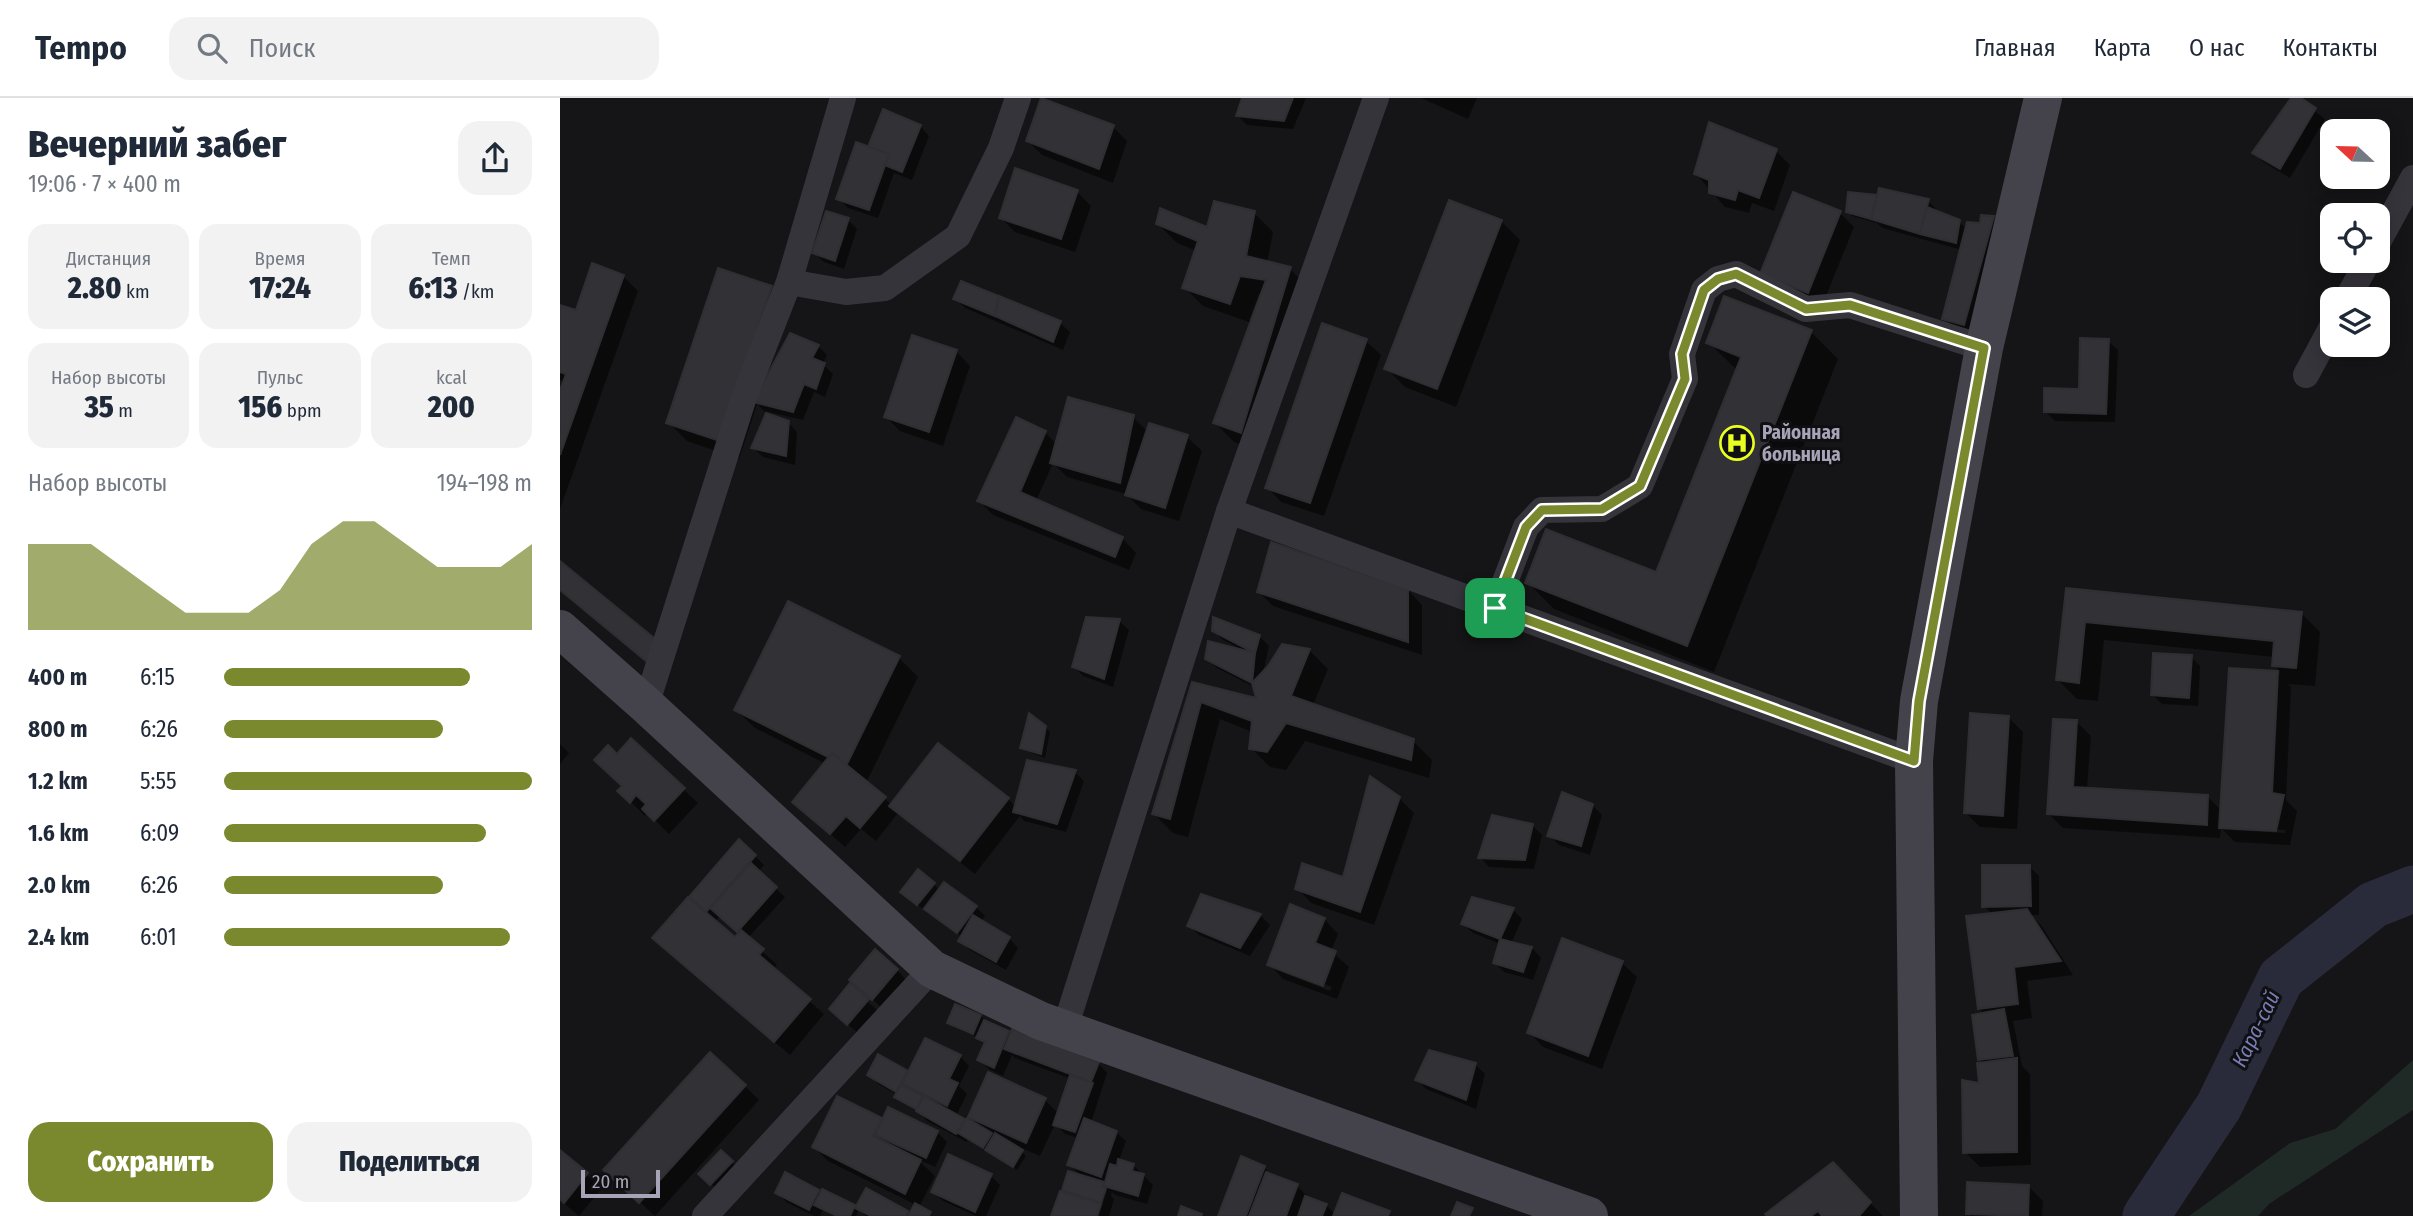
<!DOCTYPE html>
<html lang="ru">
<meta charset="utf-8">
<style>
:root{--surface:#fff;--page:#f2f2f3;--text:#1f2937;--muted:#747a83;--line:#e0e1e3;--accent:#7a892e}
body{margin:0;font-family:"Fira Sans Condensed",sans-serif;background:var(--page);color:var(--text);height:100vh;display:flex;flex-direction:column;font-size:26px;white-space:nowrap}
*{box-sizing:border-box;margin:0}
p{font-size:23px;color:var(--muted)}
.icon{flex:none;width:38px;height:38px;fill:none;stroke:currentColor;stroke-width:2;stroke-linecap:round;stroke-linejoin:round}
.map{position:relative;flex:1;overflow:hidden}
.drawer{display:flex;flex-direction:column;background:var(--surface);width:560px}
.drawer>*{flex:none}
.needle{width:46px;rotate:292deg}
.buttons{position:absolute;left:1760px;top:21px;display:grid;gap:14px}
.buttons a{display:grid;place-items:center;width:70px;height:70px;border-radius:14px;background:var(--surface);box-shadow:0 4px 18px #0003;font-size:35px}
.scale{position:absolute;left:21px;bottom:18px;width:79px;box-sizing:border-box;padding-left:7px;border:4px solid #a7a4b7;border-top:0;font-size:19px;line-height:24px;white-space:nowrap;color:#a7a4b7;-webkit-text-stroke:5px #100f11;paint-order:stroke}
.pin{position:absolute;display:grid;place-items:center;width:60px;height:60px;color:#fff;margin:-30px;border-radius:14px;box-shadow:0 4px 10px #0006}
.round{display:grid;place-items:center;flex:none;width:74px;height:74px;border-radius:21px;background:var(--page)}
.summary{display:flex;align-items:center;justify-content:space-between;height:119px;padding:0 28px}
h1{font-size:38px;font-weight:800;line-height:52px}
.stats{display:grid;grid-template-columns:repeat(3,1fr);gap:10px;height:119px;padding:7px 28px}
.stats div{display:grid;align-content:center;border-radius:18px;background:var(--page);text-align:center}
.stats b{font-size:30px;font-weight:800}
.stats small{font-size:19px;font-weight:400}
.stats p{font-size:19px}
.chart{height:196px;padding:14px 28px}
.chart p{display:flex;justify-content:space-between}
.chart svg{width:100%;height:126px;margin-top:7px;fill:var(--accent);opacity:.7}
.cta{display:flex;gap:14px;margin-top:auto;padding:14px 28px}
.cta a{flex:1;height:80px;border-radius:21px;background:var(--accent);color:#fff;font-size:28px;font-weight:800;line-height:80px;text-align:center}
.cta a+a{background:var(--page);color:var(--text)}
ul{padding:0 28px;list-style:none;font-size:23px}
li{display:grid;grid-template-columns:112px 84px 1fr;align-items:center;height:52px}
li i{height:18px;border-radius:9px;background:var(--accent)}
header{display:flex;align-items:center;gap:42px;box-sizing:border-box;height:98px;padding:0 35px;background:var(--surface);border-bottom:2px solid var(--line)}
header strong{font-size:33px}
nav{display:flex;gap:38px;margin-inline-start:auto;font-size:24px}
.search{width:490px;height:63px;background:var(--page);display:flex;align-items:center;gap:18px;box-sizing:border-box;padding:0 24px;border-radius:21px;color:var(--muted);font-size:26px}
main{display:flex;flex:1;min-height:0}
.map>svg:first-child{display:block}
.green{fill:#1f2925}
.shadow{fill:#0007;fill-rule:evenodd}
.lines{fill:none;stroke-linecap:round;stroke-linejoin:round}
.river{stroke:#292b3a;stroke-width:47}
.building{fill:#323135;stroke:#2f2e32;stroke-width:2}
.street{stroke:#36343b;stroke-width:26}
.secondary{stroke:#44424b;stroke-width:38}
.route-casing{stroke:#fff;stroke-width:14}
.route{stroke:#7a892e;stroke-width:9}
.labels{text-anchor:middle;dominant-baseline:central;stroke-width:6;stroke-linejoin:round;paint-order:stroke}
.poi-label{font-size:19px;font-weight:bold;fill:#a7a4b7;stroke:#100f11;text-anchor:start}
.water-label{font-size:21px;font-style:italic;fill:#787eb5;stroke:#100f11}
</style>
<header>
<strong>Tempo</strong>
<div class="search"><svg class="icon" aria-label="search" viewBox="0 0 24 24"><circle cx="10" cy="10" r="6"/><path d="M15 15l6 6"/></svg>Поиск</div>
<nav><a>Главная</a><a>Карта</a><a>О нас</a><a>Контакты</a></nav>
</header>
<main>
<section class="drawer">
<div class="summary"><div><h1>Вечерний забег</h1><p>19:06 · 7 × 400 m</p></div><a class="round"><svg class="icon" aria-label="share" viewBox="0 0 24 24"><path d="M12 15V3M7 8l5-5 5 5M5 13v7h14v-7"/></svg></a></div>
<div class="stats">
<div><p>Дистанция</p><b>2.80<small> km</small></b></div>
<div><p>Время</p><b>17:24</b></div>
<div><p>Темп</p><b>6:13<small> /km</small></b></div>
</div>
<div class="stats">
<div><p>Набор высоты</p><b>35<small> m</small></b></div>
<div><p>Пульс</p><b>156<small> bpm</small></b></div>
<div><p>kcal</p><b>200</b></div>
</div>
<div class="chart"><p><span>Набор высоты</span>194–198 m</p>
<svg viewBox="0 0 160 44" preserveAspectRatio="none"><path d="M0 44V14L10 14L20 14L30 22L40 30L50 38L60 38L70 38L80 30L90 14L100 6L110 6L120 14L130 22L140 22L150 22L160 14V44z"/></svg>
</div>
<ul>
<li><b>400 m</b>6:15<i style="width:80%"></i></li>
<li><b>800 m</b>6:26<i style="width:71%"></i></li>
<li><b>1.2 km</b>5:55<i style="width:100%"></i></li>
<li><b>1.6 km</b>6:09<i style="width:85%"></i></li>
<li><b>2.0 km</b>6:26<i style="width:71%"></i></li>
<li><b>2.4 km</b>6:01<i style="width:93%"></i></li>
</ul>
<div class="cta"><a>Сохранить</a><a>Поделиться</a></div>
</section>
<div class="map">
<svg width="1853" height="1118" viewBox="0 0 1853 1118">
<rect width="100%" height="100%" fill="#151416"/>
<!-- green -->
<polygon class="green" points="1853,962 1853,1012 1709,1106 1698,1118 1629,1118 1730,1045 1775,1031"/>
<!-- shadow -->
<g class="shadow">
<polygon points="684,0 746,0 733,31 687,27 678,18"/>
<polygon points="861,0 917,0 908,21"/>
<polygon points="1733,0 1738,0 1765,21 1730,80 1703,64 1694,55"/>
<polygon points="360,28 369,38 352,82 334,75 318,120 288,110 278,100 309,51"/>
<polygon points="553,29 567,43 553,85 482,57 468,43"/>
<polygon points="1216,53 1230,67 1214,113 1192,105 1189,115 1165,109 1136,76"/>
<polygon points="517,94 531,108 515,154 455,134 441,120"/>
<polygon points="1316,99 1318,101 1368,103 1377,112 1377,115 1399,124 1407,131 1433,120 1443,129 1414,235 1394,230 1384,221 1402,152 1322,130 1317,125 1292,118 1288,114"/>
<path d="M694,115L713,134L707,165L730,171L749,190L699,353L674,344L655,325L692,225L643,208L624,189L637,153L617,145L598,126L648,131ZM699,196H702L692,223L689,222Z"/>
<polygon points="1280,115 1294,129 1262,208 1217,190"/>
<polygon points="288,122 297,131 284,171 264,164 254,155"/>
<polygon points="941,123 960,142 896,309 845,289 826,270"/>
<polygon points="63,178 78,193 0,411 0,297 5,284 0,282 0,209 17,215"/>
<polygon points="211,190 230,209 207,277 258,248 267,257 263,266 273,276 265,299 254,294 243,322 204,313 197,306 179,361 127,343 108,324"/>
<polygon points="395,201 500,225 510,234 503,252 405,210"/>
<polygon points="1251,234 1278,261 1154,574 994,511 967,484 1097,477 1177,272 1148,244"/>
<polygon points="806,243 821,257 764,418 721,404 707,389"/>
<polygon points="1548,243 1558,252 1555,324 1495,323 1485,313 1520,293"/>
<polygon points="396,253 410,268 383,348 340,333 326,319"/>
<polygon points="573,319 588,334 627,339 642,353 619,423 581,411 566,396 507,379 493,365 476,403 562,440 576,455 569,472 433,417 419,403 485,334 497,347"/>
<polygon points="228,324 237,334 235,367 203,359 193,350"/>
<polygon points="0,465 101,576 0,493"/>
<polygon points="848,492 862,507 862,557 713,508 699,494"/>
<path d="M1508,492L1741,515L1760,534L1755,588L1728,586L1731,589L1726,702L1737,713L1730,747L1675,744L1661,730L1660,740L1503,730L1488,715L1517,624L1531,638L1527,691L1648,699L1662,713L1670,571L1721,575L1714,567V559L1544,542L1538,603L1517,601L1498,582ZM1673,729L1725,732V735L1673,732Z"/>
<polygon points="229,505 339,560 358,579 306,685 332,707 448,701 456,709 515,674 524,683 506,734 464,723 460,718 415,776 338,715 316,743 301,731 285,749 234,704 266,666 195,630 176,612"/>
<polygon points="559,523 569,532 553,589 523,578 514,569"/>
<polygon points="654,533 699,538 709,548 703,575 749,552 768,571 753,607 853,643 872,662 869,680 745,643 726,672 710,669 691,650 692,634 660,621 628,739 613,735 594,716 634,586 699,602 696,590 657,570 647,561 683,552 663,542"/>
<polygon points="1631,559 1640,568 1638,608 1602,606 1592,596"/>
<polygon points="1448,619 1463,634 1457,731 1420,729 1406,715"/>
<polygon points="485,629 490,634 485,660 467,653 462,649"/>
<polygon points="0,646 9,655 0,666"/>
<polygon points="57,658 123,691 138,705 109,736 88,715 85,718 60,693 64,688"/>
<polygon points="839,700 854,715 814,827 751,805 737,790 785,781"/>
<polygon points="1032,707 1042,717 1030,757 999,747 989,737"/>
<polygon points="972,727 982,737 974,771 929,769 920,759"/>
<path d="M195,758L204,767L198,774L225,799L188,840L217,867L213,871L264,916L230,957L109,855L142,814ZM160,818L180,836L175,842L155,824Z"/>
<polygon points="1470,769 1479,778 1479,817 1471,817 1481,827 1513,877 1467,883 1472,920 1453,923 1462,968 1470,976 1471,1067 1420,1069 1405,1054 1424,966 1419,961 1425,917 1419,910 1433,817 1424,808"/>
<polygon points="374,786 380,793 416,809 425,818 421,824 449,840 458,850 446,872 410,852 400,843 402,839 367,811 377,797 374,795 362,810 347,798"/>
<polygon points="642,798 700,817 710,827 690,858 639,837 629,828"/>
<polygon points="953,812 962,821 951,846 972,850 981,860 973,882 944,874 935,865 940,846 913,835 903,826"/>
<path d="M764,821L778,836L771,853L789,869L777,901L723,881L709,866ZM724,871L772,889L770,893L724,875Z"/>
<polygon points="1062,865 1077,879 1042,971 983,949 969,934"/>
<polygon points="337,872 346,882 322,910 301,891"/>
<polygon points="290,888 317,912 298,935 280,920"/>
<polygon points="420,918 451,937 538,965 547,975 531,1025 556,1034 566,1043 559,1063 573,1067 593,1087 587,1106 555,1097 552,1094 551,1098 554,1101 549,1118 539,1118 547,1092 544,1089 535,1118 493,1118 509,1075 522,1079 509,1066 518,1040 505,1036 495,1026 480,1058 456,1048 466,1058 457,1072 408,1042 406,1044 367,1023 358,1012 341,1003 337,999 338,997 318,986 309,976 319,959 349,976 400,958 409,968 399,988 407,996 396,1018 406,1024 418,1027 410,1019 485,1002 499,1016 511,981 455,960 452,957 443,978 429,971 419,962 426,947 418,939 394,929 389,924"/>
<polygon points="915,966 925,976 916,1011 866,991 857,981"/>
<polygon points="185,988 199,1002 95,1118 60,1086"/>
<polygon points="278,1000 323,1024 377,1034 387,1044 375,1069 357,1061 375,1078 359,1109 372,1118 306,1118 299,1111 296,1118 276,1118 263,1112 260,1118 254,1118 226,1104 217,1094 226,1077 261,1097 296,1111 306,1093 350,1118 356,1107 268,1063 254,1049"/>
<polygon points="0,1054 42,1090 19,1118 0,1102"/>
<polygon points="161,1054 176,1068 156,1090 141,1076"/>
<polygon points="1273,1067 1323,1118 1209,1118"/>
<polygon points="704,1069 713,1079 737,1088 746,1097 745,1100 766,1107 776,1117 783,1097 832,1118 660,1118"/>
<polygon points="431,1078 440,1087 426,1118 416,1118 383,1103 373,1093"/>
<polygon points="1468,1088 1483,1103 1482,1118 1410,1118 1407,1115"/>
</g>
<g class="lines">
<!-- river -->
<polyline class="river" points="1586,1118 1659,1008 1721,880 1813,807 1853,791"/>
</g>
<!-- building -->
<g class="building">
<polygon points="481,0 554,27 539,71 466,43"/>
<polygon points="682,0 733,0 724,23 676,18"/>
<polygon points="1731,0 1741,0 1756,10 1720,71 1692,55"/>
<polygon points="323,11 361,27 342,74 304,59"/>
<polygon points="1149,24 1217,51 1199,100 1178,92 1175,102 1149,95 1149,82 1134,76"/>
<polygon points="296,44 329,56 309,112 276,101"/>
<polygon points="455,70 518,92 501,141 439,120"/>
<polygon points="1319,90 1369,101 1360,136 1311,121"/>
<polygon points="1233,94 1281,113 1248,195 1200,176"/>
<polygon points="1288,94 1317,97 1311,121 1286,114"/>
<polygon points="889,102 942,122 877,291 824,271"/>
<polygon points="654,103 695,113 686,158 731,169 681,335 653,325 706,182 680,178 670,206 622,190 638,143 596,126 600,110 647,129"/>
<polygon points="1367,109 1400,122 1396,145 1360,136"/>
<polygon points="266,113 289,120 275,163 252,155"/>
<polygon points="1421,117 1434,118 1404,227 1382,221 1407,124 1420,125"/>
<polygon points="32,165 64,177 0,357 0,292 6,276 0,274 0,207 16,212"/>
<polygon points="158,170 212,188 160,343 106,325"/>
<polygon points="401,183 439,198 435,218 393,201"/>
<polygon points="439,198 501,223 493,244 435,218"/>
<polygon points="1164,198 1252,232 1127,548 965,485 986,431 1096,474 1181,259 1146,245"/>
<polygon points="762,225 807,241 750,405 705,390"/>
<polygon points="230,235 259,247 252,260 265,265 256,291 244,286 233,314 193,304"/>
<polygon points="352,237 397,252 369,334 324,319"/>
<polygon points="1520,240 1549,241 1546,316 1484,314 1484,290 1519,291"/>
<polygon points="508,299 574,317 560,385 490,365"/>
<polygon points="206,315 229,323 226,358 191,350"/>
<polygon points="456,319 486,333 460,394 563,439 555,459 417,403"/>
<polygon points="589,325 628,337 605,410 565,397"/>
<polygon points="711,444 848,491 848,544 697,494"/>
<polygon points="0,463 100,545 86,563 0,492"/>
<polygon points="1506,490 1742,514 1736,570 1712,568 1714,543 1525,524 1519,585 1496,582"/>
<polygon points="228,503 340,558 286,668 174,612"/>
<polygon points="526,519 560,521 544,581 512,569"/>
<polygon points="653,519 700,537 695,555 652,533"/>
<polygon points="648,543 695,555 692,585 645,561"/>
<polygon points="722,546 750,551 731,598 854,641 851,662 726,625 707,654 689,651 692,623 641,604 610,721 592,716 632,584 696,600 692,585 708,568"/>
<polygon points="1593,555 1632,557 1629,600 1591,597"/>
<polygon points="1669,570 1718,573 1712,695 1724,697 1716,733 1659,730"/>
<polygon points="469,615 486,628 481,656 460,650"/>
<polygon points="1410,615 1449,618 1443,718 1404,715"/>
<polygon points="1493,621 1517,622 1513,689 1648,697 1647,727 1487,716"/>
<polygon points="71,640 125,690 94,723 82,711 86,706 76,697 70,705 57,693 62,688 34,662 48,647 57,656"/>
<polygon points="378,645 449,700 400,763 329,708"/>
<polygon points="272,655 326,699 300,730 286,718 270,736 232,704"/>
<polygon points="467,662 516,672 497,726 453,714"/>
<polygon points="810,678 840,699 800,814 735,791 742,765 783,779"/>
<polygon points="1002,694 1033,706 1021,748 987,738"/>
<polygon points="932,717 973,726 965,762 918,760"/>
<polygon points="179,741 196,757 146,814 129,799"/>
<polygon points="191,765 217,789 177,834 150,810"/>
<polygon points="1422,767 1470,767 1471,808 1422,809"/>
<polygon points="358,771 375,785 357,807 340,794"/>
<polygon points="384,784 417,808 397,835 364,811"/>
<polygon points="641,796 701,816 680,850 627,828"/>
<polygon points="128,799 175,839 181,832 204,851 199,857 251,901 214,944 92,840"/>
<polygon points="912,799 954,810 940,841 901,826"/>
<polygon points="730,806 765,820 755,845 776,853 763,888 707,867"/>
<polygon points="1467,811 1501,863 1454,869 1458,906 1418,911 1406,818"/>
<polygon points="413,817 450,839 436,864 398,843"/>
<polygon points="1002,840 1063,863 1028,958 967,935"/>
<polygon points="940,841 972,849 963,874 933,865"/>
<polygon points="315,851 338,871 312,902 289,882"/>
<polygon points="290,885 309,901 287,927 269,911"/>
<polygon points="395,906 421,917 413,936 387,925"/>
<polygon points="1444,911 1453,958 1418,962 1412,917"/>
<polygon points="424,922 449,933 434,970 417,962 425,944 416,940"/>
<polygon points="452,931 539,964 531,984 444,951"/>
<polygon points="365,940 401,957 389,981 398,985 387,1008 342,986"/>
<polygon points="869,952 916,965 906,1002 855,982"/>
<polygon points="150,954 186,987 79,1105 43,1072"/>
<polygon points="318,956 348,973 336,994 307,977"/>
<polygon points="1457,960 1457,1054 1403,1055 1402,982 1419,985 1417,965"/>
<polygon points="428,974 486,1000 466,1045 408,1019"/>
<polygon points="510,977 533,985 515,1034 493,1027"/>
<polygon points="341,987 363,998 356,1011 334,999"/>
<polygon points="277,998 322,1020 313,1038 361,1062 345,1096 252,1049"/>
<polygon points="364,998 405,1021 396,1036 356,1013"/>
<polygon points="328,1009 378,1033 366,1060 315,1037"/>
<polygon points="407,1020 432,1035 423,1050 398,1035"/>
<polygon points="524,1020 557,1033 541,1079 507,1067"/>
<polygon points="435,1035 463,1052 453,1069 425,1052"/>
<polygon points="0,1052 28,1075 4,1105 0,1101"/>
<polygon points="161,1052 173,1063 150,1087 138,1076"/>
<polygon points="388,1056 432,1076 415,1114 371,1094"/>
<polygon points="681,1058 705,1068 686,1118 658,1118"/>
<polygon points="558,1061 574,1066 572,1073 584,1076 578,1098 544,1088 550,1066 557,1068"/>
<polygon points="1273,1064 1311,1104 1299,1118 1262,1118 1258,1113 1251,1118 1207,1118 1205,1116"/>
<polygon points="508,1073 544,1084 542,1089 546,1090 541,1105 502,1092"/>
<polygon points="225,1074 259,1092 249,1112 215,1095"/>
<polygon points="706,1074 738,1086 726,1118 689,1118"/>
<polygon points="1407,1084 1469,1087 1468,1118 1406,1116"/>
<polygon points="306,1090 348,1113 346,1118 311,1118 295,1110"/>
<polygon points="262,1091 295,1107 290,1118 277,1118 254,1107"/>
<polygon points="500,1093 541,1106 537,1118 491,1118"/>
<polygon points="782,1095 830,1113 828,1118 773,1118"/>
<polygon points="745,1098 767,1106 762,1118 738,1118"/>
<polygon points="897,1104 913,1110 909,1118 891,1118"/>
<polygon points="355,1105 371,1114 369,1118 348,1118"/>
<polygon points="621,1108 642,1116 641,1118 618,1118"/>
</g>
<g class="lines">
<!-- street -->
<g class="street">
<polyline points="1818,144 1853,80"/>
<polyline points="229,184 286,194 325,190 398,138 441,50 458,0"/>
<polyline points="1787,201 1808,163"/>
<polyline points="1746,277 1773,227"/>
<polyline points="669,413 1354,663"/>
<polyline points="935,510 966,429 982,412 1042,411 1080,388 1125,281 1122,256 1144,192 1158,181 1176,176 1246,211 1290,207 1424,250"/>
<polyline points="86,607 183,302 229,184 283,0"/>
<polyline points="505,930 669,413 816,0"/>
<polyline points="145,1118 372,871"/>
</g>
<!-- secondary -->
<g class="secondary">
<polyline points="0,531 86,607 372,871 481,923 1029,1118"/>
<polyline points="1359,1118 1354,663 1359,603 1424,250 1483,0"/>
</g>
</g>
<g class="lines">
<!-- route casing -->
<g class="route-casing">
<polygon id="route" points="1176,176 1246,211 1290,207 1424,250 1359,603 1354,663 935,510 966,429 982,412 1042,411 1080,388 1125,281 1122,256 1144,192 1158,181"/>
</g>
<!-- route -->
<use href="#route" class="route"/>
</g>
<!-- icons -->
<defs>
<g id="hospital-ring" transform="scale(1.75)"><circle r="9.5" fill="#100f11" stroke="#e9ff22" stroke-width="1.5"/><path d="M-5-5h3v3.5h4V-5h3V5h-3V1.5h-4V5h-3Z" fill="#e9ff22"/></g>
</defs>
<g fill-rule="evenodd">
<use href="#hospital-ring" x="1177" y="345"/>
</g>
<g class="labels">
<!-- poi labels -->
<g class="poi-label">
<text x="1202" y="334">Районная<tspan x="1202" dy="22">больница</tspan></text>
</g>
<!-- water labels -->
<g class="water-label">
<text transform="translate(1696 931) rotate(-64)">Кара-сай</text>
</g>
</g>
</svg>
<div class="buttons">
<a><svg class="needle" viewBox="-14 -14 28 28"><path d="M0-13l5 13h-10z" fill="#e53935"/><path d="M0 13l5-13h-10z" fill="#747a83"/></svg></a>
<a><svg class="icon" aria-label="locate" viewBox="0 0 24 24"><circle cx="12" cy="12" r="6"/><path d="M12 2v4M12 18v4M2 12h4M18 12h4"/></svg></a>
<a><svg class="icon" aria-label="layers" viewBox="0 0 24 24"><path d="M12 4l9 5-9 5-9-5zM3 14l9 5 9-5"/></svg></a>
</div>
<div class="scale">20 m</div>
<div class="pin" style="left:935px;top:510px;background:#1e9e55"><svg class="icon" aria-label="arrive" viewBox="0 0 24 24"><path d="M6 21V4h12l-3 4 3 4H6"/></svg></div>
</div>
</main>
